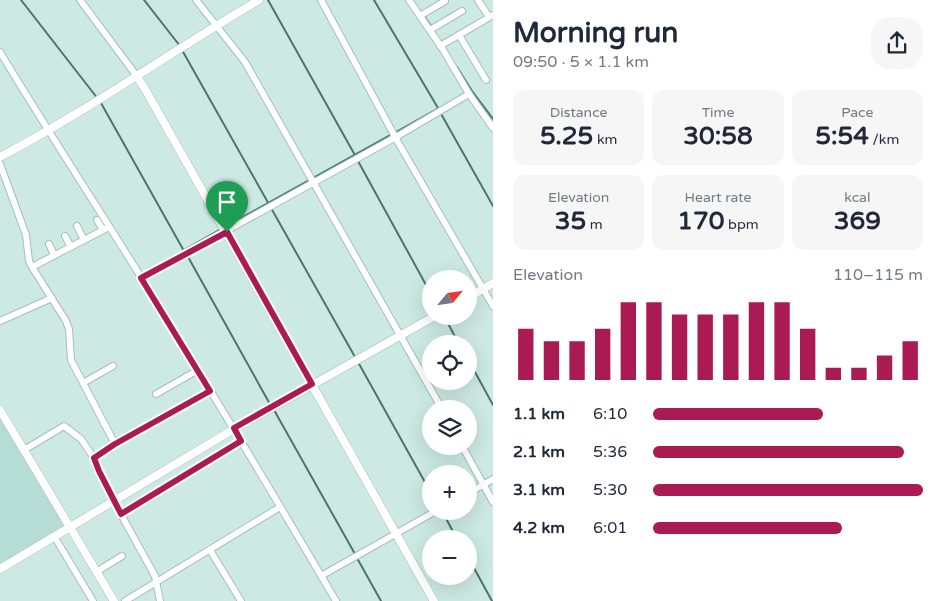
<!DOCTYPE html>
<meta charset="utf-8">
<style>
:root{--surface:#fff;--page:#f6f6f7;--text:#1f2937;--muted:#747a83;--accent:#ab1b53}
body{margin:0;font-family:"Varela Round",sans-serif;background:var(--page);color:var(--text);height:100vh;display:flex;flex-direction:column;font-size:19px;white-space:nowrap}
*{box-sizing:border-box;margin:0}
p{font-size:16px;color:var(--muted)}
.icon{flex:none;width:28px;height:28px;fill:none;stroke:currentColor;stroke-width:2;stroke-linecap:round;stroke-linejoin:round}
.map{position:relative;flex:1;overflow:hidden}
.details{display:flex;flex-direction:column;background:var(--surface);width:450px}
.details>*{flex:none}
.needle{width:32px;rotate:61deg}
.fabs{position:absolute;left:422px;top:270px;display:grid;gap:10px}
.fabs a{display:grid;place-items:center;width:55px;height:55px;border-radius:50%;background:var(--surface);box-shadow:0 5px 20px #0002;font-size:25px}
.pin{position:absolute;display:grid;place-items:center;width:42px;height:42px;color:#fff;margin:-51px -21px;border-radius:50% 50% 50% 0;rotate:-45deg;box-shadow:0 0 5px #0007}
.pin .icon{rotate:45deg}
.round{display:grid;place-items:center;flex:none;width:52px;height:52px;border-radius:20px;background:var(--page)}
.overview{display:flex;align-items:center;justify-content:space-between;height:85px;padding:0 20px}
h1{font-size:28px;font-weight:700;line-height:38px}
.figures{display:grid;grid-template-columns:repeat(3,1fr);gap:8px;height:85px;padding:5px 20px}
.figures div{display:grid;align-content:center;border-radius:12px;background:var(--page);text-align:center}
.figures b{font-size:25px;font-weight:700}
.figures small{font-size:14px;font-weight:400}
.figures p{font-size:14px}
.chart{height:140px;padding:10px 20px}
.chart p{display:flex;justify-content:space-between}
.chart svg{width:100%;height:90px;margin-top:5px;stroke:var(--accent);stroke-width:6}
ul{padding:0 20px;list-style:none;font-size:16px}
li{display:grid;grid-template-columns:80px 60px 1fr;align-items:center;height:38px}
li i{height:12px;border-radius:6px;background:var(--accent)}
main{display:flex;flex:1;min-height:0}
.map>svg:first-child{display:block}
.built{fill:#b6dcd6}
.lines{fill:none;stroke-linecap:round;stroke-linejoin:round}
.stream{stroke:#497770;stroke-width:2}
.minor-casing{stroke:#a4c0bb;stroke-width:8}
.tertiary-casing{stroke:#a4c0bb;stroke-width:9}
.minor{stroke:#fff;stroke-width:6}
.tertiary{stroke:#fff;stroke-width:8}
.route-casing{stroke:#fff;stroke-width:10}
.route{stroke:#ab1b53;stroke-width:6}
</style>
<main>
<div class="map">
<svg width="493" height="601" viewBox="0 0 493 601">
<rect width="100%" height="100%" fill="#cce9e4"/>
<!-- built -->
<polygon class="built" points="0,418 65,525 0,564"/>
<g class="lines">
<!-- stream -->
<g class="stream">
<polyline points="21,0 98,99"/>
<polyline points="144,0 180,46"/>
<polyline points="268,0 356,157"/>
<polyline points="374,0 438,108"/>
<polyline points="424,16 431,26"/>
<polyline points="182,50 355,357"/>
<polyline points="457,67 472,91 493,119"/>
<polyline points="101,103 184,251"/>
<polyline points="440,112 493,206"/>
<polyline points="396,132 437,109"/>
<polyline points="358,161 431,294"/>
<polyline points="225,227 392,134"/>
<polyline points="184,250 221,229"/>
<polyline points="187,255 271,406"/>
<polyline points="444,316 459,344"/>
<polyline points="469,361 493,405"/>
<polyline points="358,362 431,493"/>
<polyline points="274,410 355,554"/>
<polyline points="442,511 457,539"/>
<polyline points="357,558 381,601"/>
<polyline points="469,559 492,601"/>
</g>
<!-- minor casing -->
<g class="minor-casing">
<g id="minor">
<polyline points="80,0 136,75"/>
<polyline points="196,0 245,62 442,409"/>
<polyline points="321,0 399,144 493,306"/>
<polyline points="409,0 442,48 469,94 493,128"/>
<polyline points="478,0 489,17"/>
<polyline points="420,16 445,1"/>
<polyline points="430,30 462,11"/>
<polyline points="459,35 486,80"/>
<polyline points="440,46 493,15"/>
<path d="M0,52C46,128 94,202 141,277C207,384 272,492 336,601"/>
<polyline points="0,164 26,235 29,261 32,267 66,321 69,329 71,360 115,444"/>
<polyline points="97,220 103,230"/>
<polyline points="77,226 84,240"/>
<polyline points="65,236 71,247"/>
<polyline points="49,244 54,255"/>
<polyline points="32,267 109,227"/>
<polyline points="141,278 396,137 469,94"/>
<polyline points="0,321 52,298"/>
<polyline points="83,383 113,366"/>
<polyline points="156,394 198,370"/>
<polyline points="462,446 493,502"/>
<polyline points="24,450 64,426 81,439 94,458"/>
<polyline points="469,493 493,479"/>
<polyline points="121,514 241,441"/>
<polyline points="57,541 93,601"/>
<polyline points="210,550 241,601"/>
<polyline points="96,572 122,556"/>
<polyline points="321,576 436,511"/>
<polyline points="125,601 280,507"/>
<polyline points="160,601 155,576 113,500 96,467 94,458 115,444 210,391"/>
</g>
</g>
<!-- tertiary casing -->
<g class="tertiary-casing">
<g id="tertiary">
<polyline points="136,75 145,89 434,601"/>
<path d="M0,157C89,110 172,51 259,0"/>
<polyline points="469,297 493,283"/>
<polyline points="0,410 114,601"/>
<polyline points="0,569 234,429 435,316"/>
</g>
</g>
<!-- minor -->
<use href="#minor" class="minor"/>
<!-- tertiary -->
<use href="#tertiary" class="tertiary"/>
</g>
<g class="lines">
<!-- route casing -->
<g class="route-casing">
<polygon id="route" points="227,232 312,384 234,428 241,441 121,514 99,471 94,458 115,444 210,391 141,278"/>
</g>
<!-- route -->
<use href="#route" class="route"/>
</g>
</svg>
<div class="fabs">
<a><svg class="needle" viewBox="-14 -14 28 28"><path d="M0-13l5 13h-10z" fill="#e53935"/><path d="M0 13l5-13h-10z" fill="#747a83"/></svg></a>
<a><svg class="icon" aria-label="locate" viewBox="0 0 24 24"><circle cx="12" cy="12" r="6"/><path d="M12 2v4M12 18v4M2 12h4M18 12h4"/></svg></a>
<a><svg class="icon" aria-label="layers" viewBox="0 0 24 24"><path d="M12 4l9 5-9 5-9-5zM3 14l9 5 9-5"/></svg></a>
<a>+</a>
<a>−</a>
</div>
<div class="pin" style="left:227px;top:232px;background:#1e9e55"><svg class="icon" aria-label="arrive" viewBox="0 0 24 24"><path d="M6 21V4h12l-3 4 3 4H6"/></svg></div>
</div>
<section class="details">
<div class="overview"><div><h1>Morning run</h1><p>09:50 · 5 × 1.1 km</p></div><a class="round"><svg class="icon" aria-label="share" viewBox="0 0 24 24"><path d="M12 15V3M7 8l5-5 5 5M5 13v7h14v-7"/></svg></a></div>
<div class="figures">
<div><p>Distance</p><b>5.25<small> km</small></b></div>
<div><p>Time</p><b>30:58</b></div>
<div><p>Pace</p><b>5:54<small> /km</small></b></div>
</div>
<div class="figures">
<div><p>Elevation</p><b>35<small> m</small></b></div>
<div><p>Heart rate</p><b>170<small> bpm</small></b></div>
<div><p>kcal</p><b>369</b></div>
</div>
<div class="chart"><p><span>Elevation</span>110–115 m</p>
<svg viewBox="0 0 160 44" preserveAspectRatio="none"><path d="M5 44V19M15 44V25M25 44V25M35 44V19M45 44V6M55 44V6M65 44V12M75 44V12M85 44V12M95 44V6M105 44V6M115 44V19M125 44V38M135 44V38M145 44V32M155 44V25"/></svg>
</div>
<ul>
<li><b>1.1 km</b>6:10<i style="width:63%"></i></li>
<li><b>2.1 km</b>5:36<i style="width:93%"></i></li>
<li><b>3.1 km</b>5:30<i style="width:100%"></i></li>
<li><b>4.2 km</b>6:01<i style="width:70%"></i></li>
</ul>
</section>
</main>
